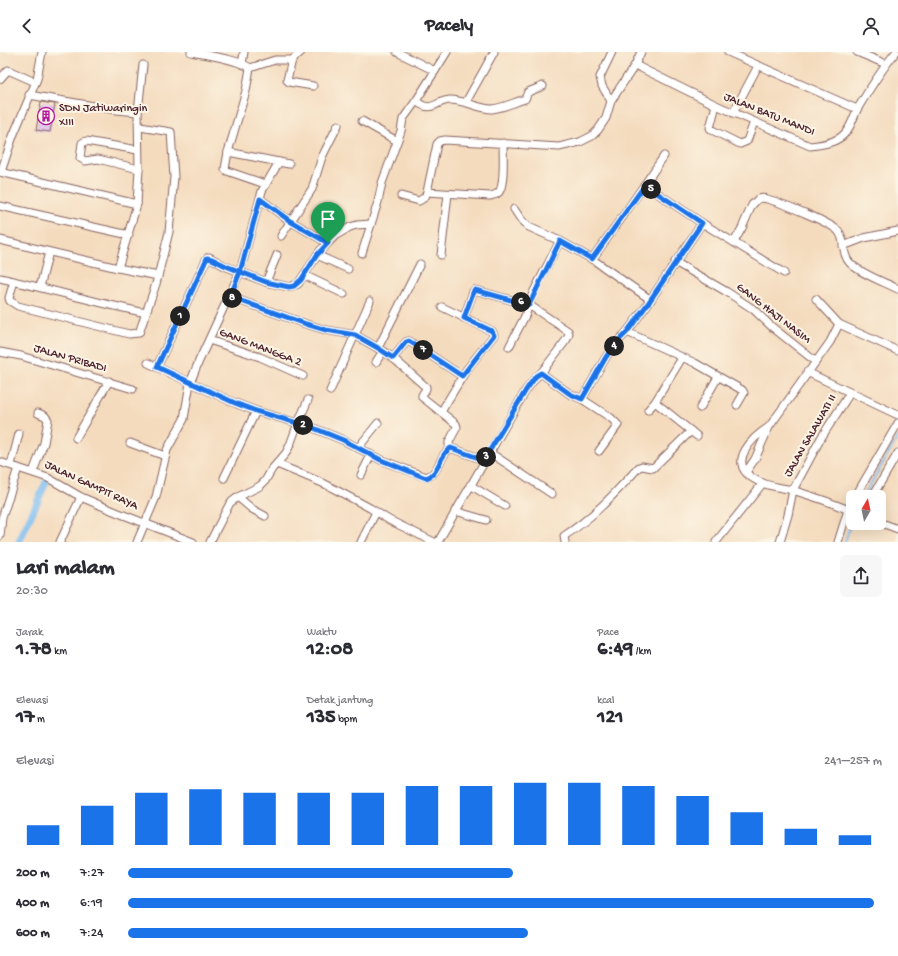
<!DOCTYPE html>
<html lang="id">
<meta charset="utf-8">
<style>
:root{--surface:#fff;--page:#f7f7f7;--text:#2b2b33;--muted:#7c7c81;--accent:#1a73e8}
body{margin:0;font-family:"Gochi Hand",sans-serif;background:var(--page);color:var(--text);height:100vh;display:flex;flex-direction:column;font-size:15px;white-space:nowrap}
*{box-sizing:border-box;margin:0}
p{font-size:13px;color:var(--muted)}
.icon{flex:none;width:22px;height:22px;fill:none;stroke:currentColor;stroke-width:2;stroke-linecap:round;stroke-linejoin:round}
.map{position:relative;height:490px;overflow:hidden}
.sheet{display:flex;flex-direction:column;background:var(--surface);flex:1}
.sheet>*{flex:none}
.needle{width:26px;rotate:9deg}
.fabs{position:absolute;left:846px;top:438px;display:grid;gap:8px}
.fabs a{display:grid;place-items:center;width:40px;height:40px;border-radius:6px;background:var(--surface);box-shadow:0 4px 16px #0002;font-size:20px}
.pin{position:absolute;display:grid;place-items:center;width:34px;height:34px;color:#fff;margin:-41px -17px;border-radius:50% 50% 50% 0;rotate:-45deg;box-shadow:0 0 4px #0007}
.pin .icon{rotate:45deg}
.km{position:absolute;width:20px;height:20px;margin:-10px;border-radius:50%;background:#222;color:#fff;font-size:11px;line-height:20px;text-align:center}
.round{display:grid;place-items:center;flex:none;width:42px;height:42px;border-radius:6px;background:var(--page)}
.head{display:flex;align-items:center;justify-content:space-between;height:68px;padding:0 16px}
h1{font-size:22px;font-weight:700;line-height:30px}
.figures{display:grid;grid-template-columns:repeat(3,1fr);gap:6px;height:68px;padding:4px 16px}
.figures div{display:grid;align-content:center}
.figures b{font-size:20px;font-weight:700}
.figures small{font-size:11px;font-weight:400}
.figures p{font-size:11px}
.chart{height:112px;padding:8px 16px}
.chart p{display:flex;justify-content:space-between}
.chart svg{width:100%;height:72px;margin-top:4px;stroke:var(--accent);stroke-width:6}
ul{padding:0 16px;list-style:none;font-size:13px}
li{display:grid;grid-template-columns:64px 48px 1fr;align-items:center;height:30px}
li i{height:10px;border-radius:5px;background:var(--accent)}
header{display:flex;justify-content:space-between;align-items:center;height:52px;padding:0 16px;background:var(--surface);font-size:18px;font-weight:700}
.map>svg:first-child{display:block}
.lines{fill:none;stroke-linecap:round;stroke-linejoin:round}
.stream{stroke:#7ebef2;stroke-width:2}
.canal{stroke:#7ebef2;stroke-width:7}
.building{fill:#d1afe9}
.minor-casing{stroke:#86615e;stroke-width:9}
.minor{stroke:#fff;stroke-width:7}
.route-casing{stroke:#fff;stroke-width:8}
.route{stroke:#1a73e8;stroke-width:5}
.labels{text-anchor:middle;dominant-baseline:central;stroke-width:4;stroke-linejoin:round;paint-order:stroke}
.poi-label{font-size:12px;fill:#4a1f2b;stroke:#fcf5e5;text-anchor:start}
.street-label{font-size:12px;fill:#4a1f2b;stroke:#fcf5e5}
</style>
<header><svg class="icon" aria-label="back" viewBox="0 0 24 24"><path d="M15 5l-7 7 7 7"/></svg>Pacely<svg class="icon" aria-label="person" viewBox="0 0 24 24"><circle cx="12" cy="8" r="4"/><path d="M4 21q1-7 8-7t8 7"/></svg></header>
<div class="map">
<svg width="898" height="490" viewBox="0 0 898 490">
<rect width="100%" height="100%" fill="#fcf5e5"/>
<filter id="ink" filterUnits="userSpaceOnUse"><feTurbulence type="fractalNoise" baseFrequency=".025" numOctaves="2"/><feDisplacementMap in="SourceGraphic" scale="8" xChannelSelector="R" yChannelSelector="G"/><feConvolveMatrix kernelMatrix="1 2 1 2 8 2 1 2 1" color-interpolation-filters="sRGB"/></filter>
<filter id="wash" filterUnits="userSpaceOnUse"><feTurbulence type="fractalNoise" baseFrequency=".012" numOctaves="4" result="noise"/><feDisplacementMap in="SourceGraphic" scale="16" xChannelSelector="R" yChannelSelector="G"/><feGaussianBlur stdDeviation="0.9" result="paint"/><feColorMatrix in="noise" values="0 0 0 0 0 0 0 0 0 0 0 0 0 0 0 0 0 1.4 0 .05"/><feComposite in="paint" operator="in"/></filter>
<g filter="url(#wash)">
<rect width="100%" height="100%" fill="#f4dbbe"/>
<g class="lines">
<!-- stream -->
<g class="stream">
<polyline points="863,445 898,385"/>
<polyline points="845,490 853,465"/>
</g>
<!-- canal -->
<polyline class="canal" points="19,490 48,426"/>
</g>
<g id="blocks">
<!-- building -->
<polygon class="building" points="41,50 55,52 50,80 36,78"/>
</g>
</g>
<g filter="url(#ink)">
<use href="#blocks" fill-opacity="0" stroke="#86615e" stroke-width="1"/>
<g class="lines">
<!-- minor casing -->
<g class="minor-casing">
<g id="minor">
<path d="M191,0C206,3 238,7 250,16L275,8H292L301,0"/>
<polyline points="397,0 435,19"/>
<polyline points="728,0 857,57"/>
<polyline points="857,0 886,12"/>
<polyline points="292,8 287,28 289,30 313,34"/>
<polyline points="242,12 244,0"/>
<polyline points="143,13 138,60 139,117 137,152 118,216 158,224"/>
<path d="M635,13L716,53L810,94C821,93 838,91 846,80C852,73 854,63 858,56C870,36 882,17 896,0"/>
<polyline points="250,16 246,39 228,100 225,117 227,119 265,132"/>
<polyline points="0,27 8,18 35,30"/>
<polyline points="29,43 117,58 138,60"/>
<path d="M416,49C432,62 435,49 450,48C465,48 479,57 492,57C502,56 513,51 522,48L525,47L528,40L543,34"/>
<polyline points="611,49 602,34 600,25 612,0"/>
<polyline points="466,50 494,0"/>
<polyline points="716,53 710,76 712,78 740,92 747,89 754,70"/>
<polyline points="733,61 758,14"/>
<polyline points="362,69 397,89"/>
<path d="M503,91C503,101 505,133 499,140C497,143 493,143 490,144L427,140L437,92L440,89L445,88L559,95L580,90L592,84L598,78L606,66L611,49L635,13L641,0"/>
<polyline points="138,98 86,89 82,91 80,106 85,109 98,107 139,117"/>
<polyline points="228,100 289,112"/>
<polyline points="0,120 137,152"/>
<polyline points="1,120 13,84 37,27 42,0"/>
<polyline points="645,133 702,171"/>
<polyline points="401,144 419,149 425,145 427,140"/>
<polyline points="260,147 290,169 328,191"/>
<polyline points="0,154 129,183"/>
<polyline points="514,157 522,169 529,175 560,189 592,207 651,248"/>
<polyline points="281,184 312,137 322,105 338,73"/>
<polyline points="0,188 118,216"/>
<path d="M734,190L742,176L752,153L758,147C762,146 764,146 767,147C779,150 833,171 839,180C846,189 841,202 850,211C861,222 884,230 898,237"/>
<polyline points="843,194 864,186 898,179"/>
<polyline points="362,201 378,150 382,131 401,79 403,67 416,49 447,0"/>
<polyline points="317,203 348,217"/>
<polyline points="441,203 448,142"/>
<polyline points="592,207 623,164 664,104"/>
<polyline points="675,210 727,240 753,257 772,275 815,309"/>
<polyline points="304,223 344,242"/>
<path d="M0,226C49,237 97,251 146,261"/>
<polyline points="14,229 9,246 10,249 18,254 129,282 139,281 156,232 169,180 174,125 171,80 140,75"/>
<polyline points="266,230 277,203"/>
<polyline points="40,235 49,200"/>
<polyline points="230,245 306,272 326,278 355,283 383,299 376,310"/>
<polyline points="816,247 839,272 898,299"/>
<polyline points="442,255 492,279 494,283 467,317 441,360 456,372 457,375 449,390 449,397"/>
<polyline points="464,266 473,240 475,238 529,253 568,279 569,282 567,287 541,321"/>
<path d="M839,272L830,290L769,375C753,385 728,409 751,425C763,434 779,435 792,438C812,444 834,451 853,460"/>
<polyline points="627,280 695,311 742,338 744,341 737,353"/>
<polyline points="209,288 260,305 303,324"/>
<polyline points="509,295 525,264 533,241 560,189"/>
<polyline points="378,296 420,212"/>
<polyline points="383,299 393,306 426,335 426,337 422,343 422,345 441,360"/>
<polyline points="0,300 21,304 133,337"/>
<polyline points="393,306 406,290 409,289 462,324"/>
<polyline points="682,306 655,350 697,384"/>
<path d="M148,311L235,351L256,359L311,375L343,388L381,408L426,425C440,422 439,402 451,396L484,408"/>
<polyline points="157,315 207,206 209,205 225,214 266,230 289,235 298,232 320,199 335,184 350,175 357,173 371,172"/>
<polyline points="807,320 898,363"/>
<polyline points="330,339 370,249"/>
<polyline points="582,347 611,366 618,373 599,399"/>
<polyline points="700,356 718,325"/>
<polyline points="648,358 655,350"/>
<polyline points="76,386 109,329"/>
<polyline points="130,391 165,404"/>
<polyline points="358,396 378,371"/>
<polyline points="489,400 552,442"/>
<polyline points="0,410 48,426 81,445 116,460 193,490"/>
<polyline points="277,412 325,432 370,456 389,468 434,490"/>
<polyline points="11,413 19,382"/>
<polyline points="33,420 44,391 48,368 45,364 38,361"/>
<polyline points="746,420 755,407 769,375"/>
<polyline points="361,423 371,403"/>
<polyline points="224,426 256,359"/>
<polyline points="470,433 505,454"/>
<polyline points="238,445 252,457 265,464"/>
<polyline points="855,445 898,371"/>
<polyline points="872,445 898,401"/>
<polyline points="455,459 486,468"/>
<polyline points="879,470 898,477"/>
<polyline points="0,484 2,466 18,416"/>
<polyline points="60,490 81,445"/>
<polyline points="137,490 156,445 167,398 184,367 190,331 199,309 240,220 262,139 279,110"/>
<polyline points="210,490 230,451 238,445 260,434 265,429 272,417 286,401 290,393 298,371 308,348"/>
<polyline points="361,490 376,460"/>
<polyline points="438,490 526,338 537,324 541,321 570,342 582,347 606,305 616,291 627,280 649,250 702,171 784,221"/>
<path d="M565,490L564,484C594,465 615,441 639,415L642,414L653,416L691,379"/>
<polyline points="716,490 763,431"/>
<polyline points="780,490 788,463 793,438 821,386 850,341"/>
<polyline points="838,490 848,458 853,449"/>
</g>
</g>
<!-- minor -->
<use href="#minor" class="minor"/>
</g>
</g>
<g class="lines" filter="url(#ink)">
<!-- route casing -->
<g class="route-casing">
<path id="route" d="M328,191L317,203L301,228L294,234L289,235L266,230L226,214L212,207L207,206L157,315L235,351L256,359L311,375L343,388L381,408L426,426C440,422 439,402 451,396L484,408L526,338L536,324L541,321L570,342L582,347L606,305L616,291L627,280L649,250L702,171L645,133L592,207L560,189L529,253L475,238H474L464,266L492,279L494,283L462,324L409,289L406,290L393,306L378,296L355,283L326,278L306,272L230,245L240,220L260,147L290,169L328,191"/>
</g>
<!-- route -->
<use href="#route" class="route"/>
</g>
<!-- icons -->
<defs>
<g id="building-ring" transform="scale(0.9)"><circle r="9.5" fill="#fcf5e5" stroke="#b5179e" stroke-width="1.5"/><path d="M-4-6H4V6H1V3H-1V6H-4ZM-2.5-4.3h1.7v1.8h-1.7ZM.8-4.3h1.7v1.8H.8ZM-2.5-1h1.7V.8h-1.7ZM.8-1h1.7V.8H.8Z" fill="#b5179e"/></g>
</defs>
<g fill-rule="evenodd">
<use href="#building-ring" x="46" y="64"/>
</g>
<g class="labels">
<!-- poi labels -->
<g class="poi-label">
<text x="59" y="57">SDN Jatiwaringin<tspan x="59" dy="14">XIII</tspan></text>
</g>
<!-- street labels -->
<g class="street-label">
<text transform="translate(769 63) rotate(22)">JALAN BATU MANDI</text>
<text transform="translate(773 262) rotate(38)">GANG HAJI NASIM</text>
<text transform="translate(260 296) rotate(21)">GANG MANGGA 2</text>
<text transform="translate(70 307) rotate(16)">JALAN PRIBADI</text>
<text transform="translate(811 384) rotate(-60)">JALAN SALAWATI II</text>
<text transform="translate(91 434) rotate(25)">JALAN GAMPIT RAYA</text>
</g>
</g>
</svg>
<div class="fabs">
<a><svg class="needle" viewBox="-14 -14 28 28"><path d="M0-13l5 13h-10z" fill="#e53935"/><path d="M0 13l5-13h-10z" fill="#7c7c81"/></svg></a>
</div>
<div class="pin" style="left:328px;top:191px;background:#1e9e55"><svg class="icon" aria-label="arrive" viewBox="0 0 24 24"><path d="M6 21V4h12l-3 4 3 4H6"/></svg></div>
<b class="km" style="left:180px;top:264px">1</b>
<b class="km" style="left:303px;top:373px">2</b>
<b class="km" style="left:486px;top:405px">3</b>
<b class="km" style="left:614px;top:294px">4</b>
<b class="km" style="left:651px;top:137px">5</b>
<b class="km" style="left:521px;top:250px">6</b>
<b class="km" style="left:423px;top:298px">7</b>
<b class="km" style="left:232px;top:246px">8</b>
</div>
<section class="sheet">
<div class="head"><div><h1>Lari malam</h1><p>20:30</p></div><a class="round"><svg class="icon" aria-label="share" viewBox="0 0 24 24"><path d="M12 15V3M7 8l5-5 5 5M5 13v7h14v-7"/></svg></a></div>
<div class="figures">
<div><p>Jarak</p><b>1.78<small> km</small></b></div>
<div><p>Waktu</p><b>12:08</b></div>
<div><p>Pace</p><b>6:49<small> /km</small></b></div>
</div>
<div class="figures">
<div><p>Elevasi</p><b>17<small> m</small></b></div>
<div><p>Detak jantung</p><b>135<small> bpm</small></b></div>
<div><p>kcal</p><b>121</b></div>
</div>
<div class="chart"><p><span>Elevasi</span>241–257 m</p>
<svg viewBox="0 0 160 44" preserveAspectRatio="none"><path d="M5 44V32M15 44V20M25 44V12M35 44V10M45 44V12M55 44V12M65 44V12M75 44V8M85 44V8M95 44V6M105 44V6M115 44V8M125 44V14M135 44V24M145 44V34M155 44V38"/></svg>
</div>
<ul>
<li><b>200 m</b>7:27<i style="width:51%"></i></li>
<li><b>400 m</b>6:19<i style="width:99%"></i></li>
<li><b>600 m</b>7:24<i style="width:53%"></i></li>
</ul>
</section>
